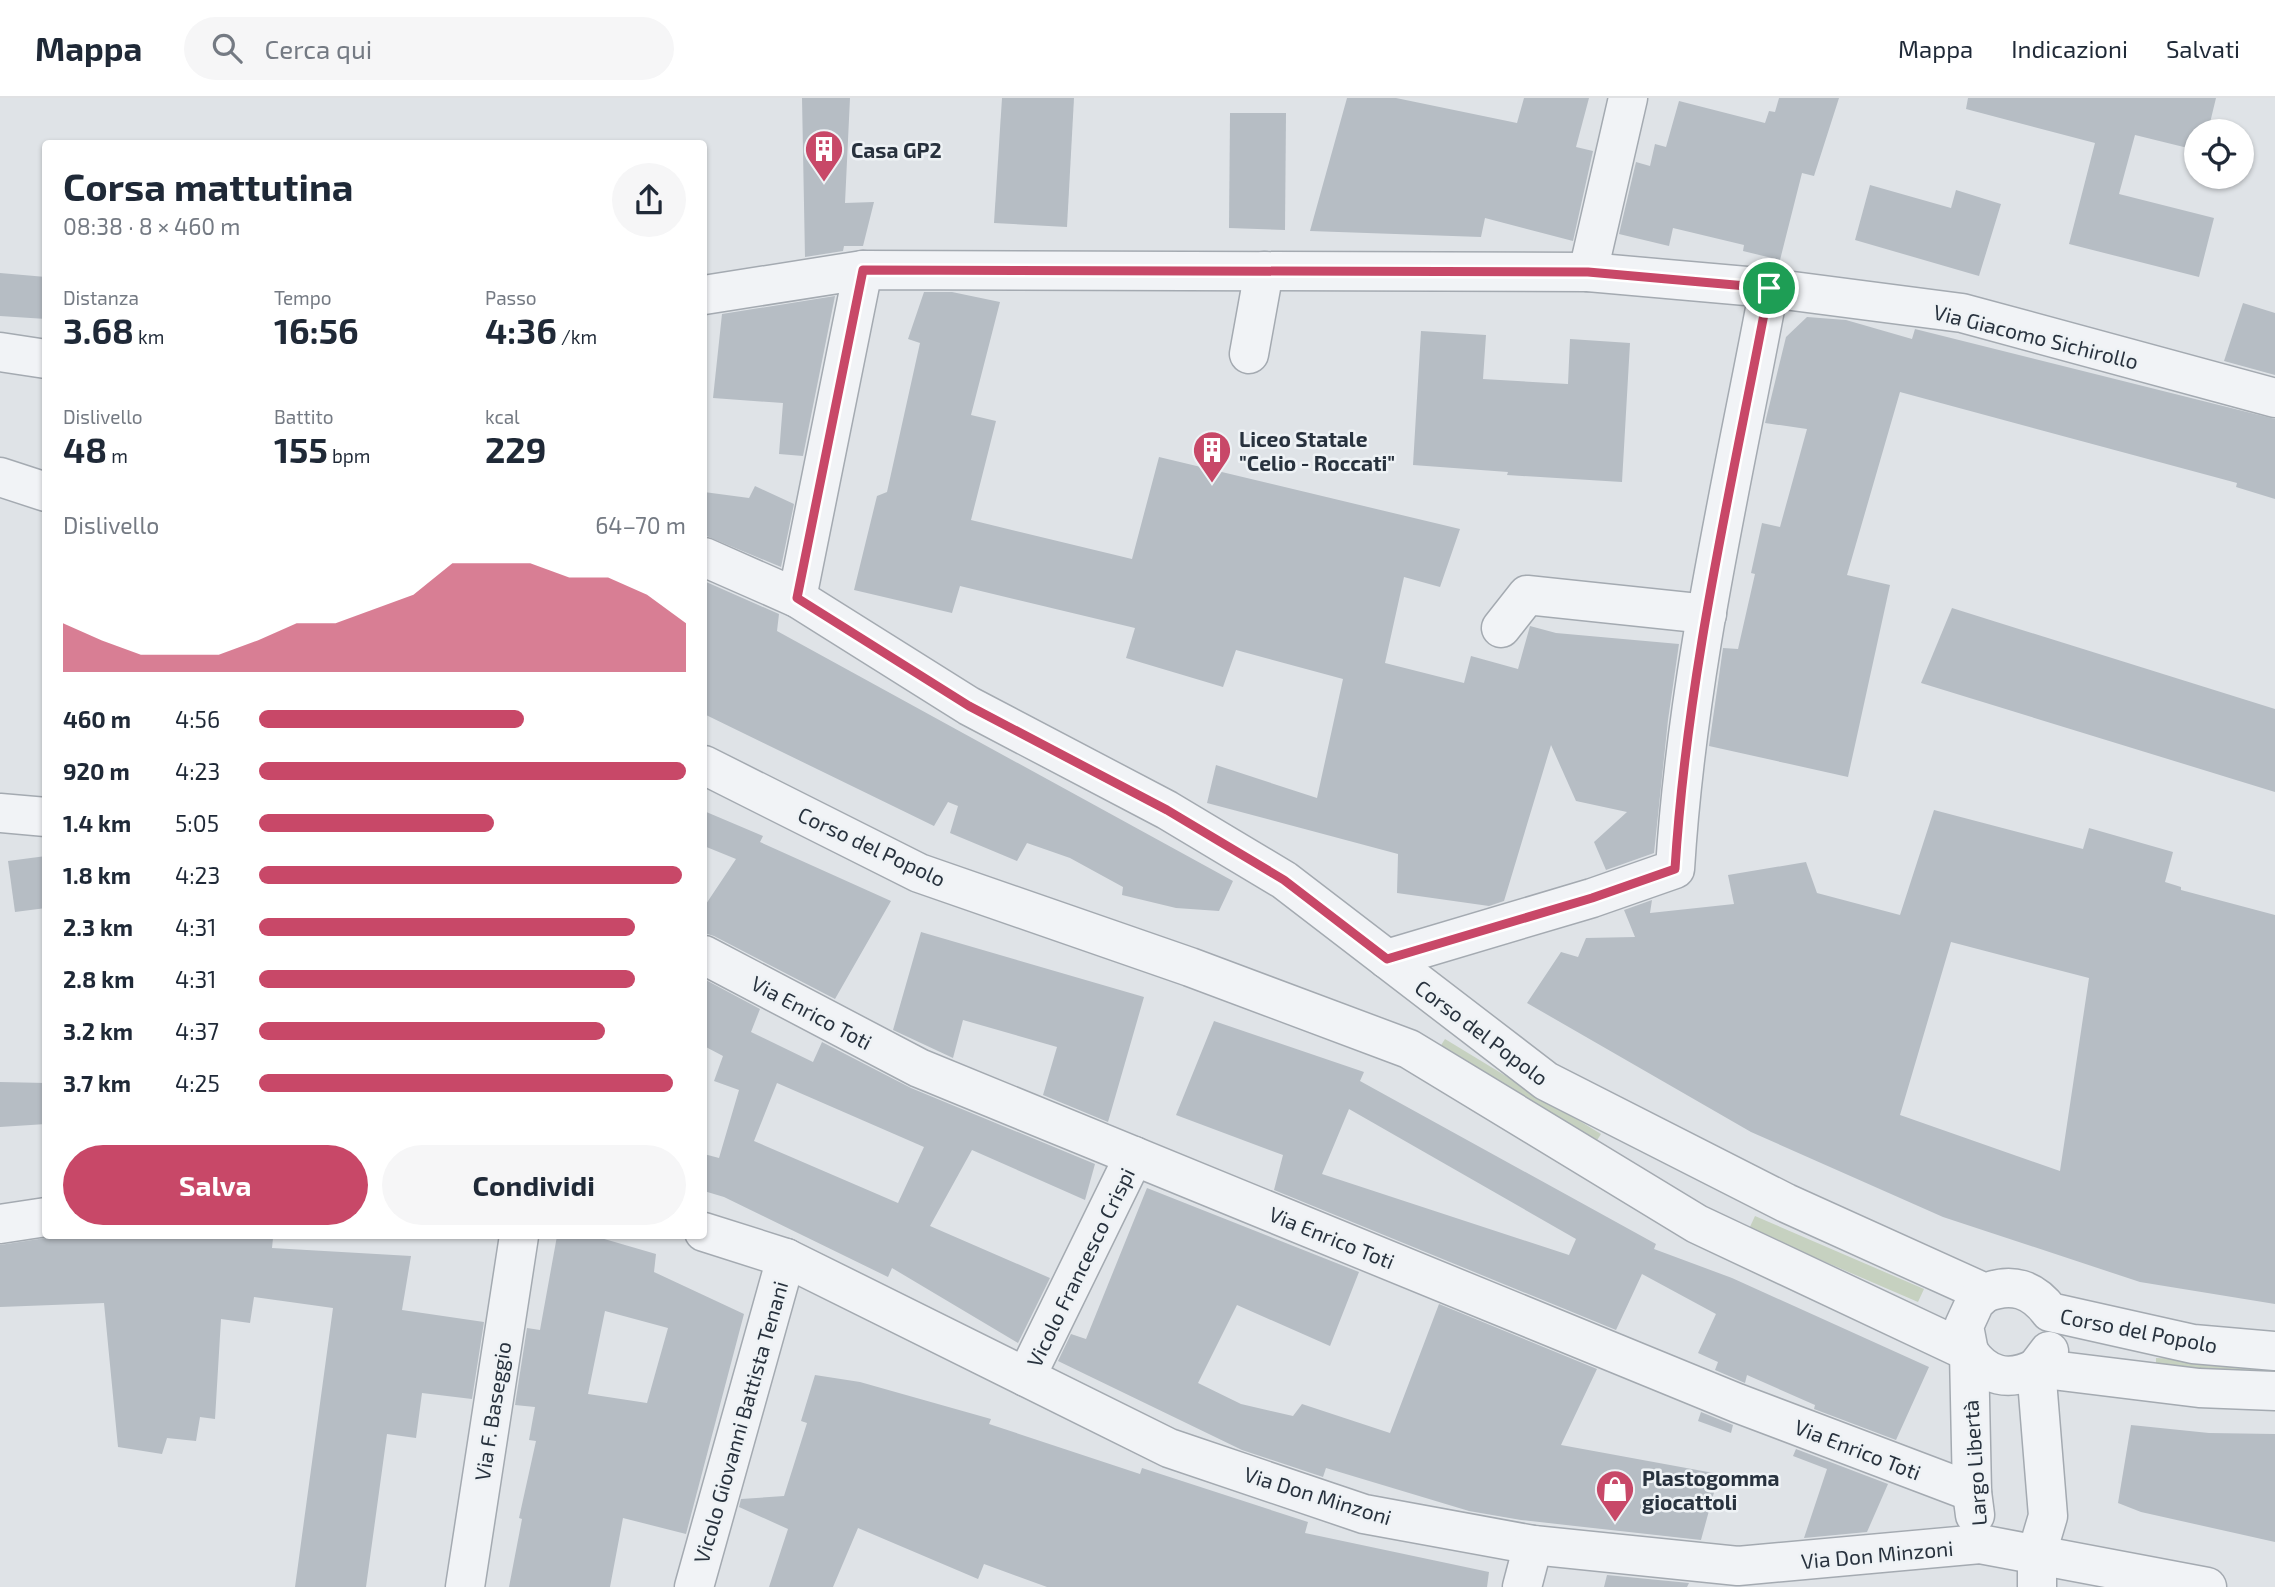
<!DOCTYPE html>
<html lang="it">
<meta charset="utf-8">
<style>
:root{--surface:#fff;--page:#f6f6f7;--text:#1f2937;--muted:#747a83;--line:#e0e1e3;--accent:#c84868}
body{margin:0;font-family:"Exo 2",sans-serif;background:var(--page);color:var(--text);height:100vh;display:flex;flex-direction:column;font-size:26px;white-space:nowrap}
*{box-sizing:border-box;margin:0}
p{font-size:23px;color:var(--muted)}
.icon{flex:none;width:38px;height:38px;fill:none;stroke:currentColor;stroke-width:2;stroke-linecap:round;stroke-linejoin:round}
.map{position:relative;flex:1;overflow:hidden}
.details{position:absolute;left:42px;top:42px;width:665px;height:1099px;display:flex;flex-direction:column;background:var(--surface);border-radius:7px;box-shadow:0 2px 5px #0004}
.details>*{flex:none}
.buttons{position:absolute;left:2184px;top:21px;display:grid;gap:14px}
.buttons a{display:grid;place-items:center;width:70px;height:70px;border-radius:50%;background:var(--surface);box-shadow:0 2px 5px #0004;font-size:35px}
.pin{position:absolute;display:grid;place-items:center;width:60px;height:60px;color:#fff;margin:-30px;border:4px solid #fff;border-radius:50%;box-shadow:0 2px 7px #0007}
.round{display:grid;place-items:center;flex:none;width:74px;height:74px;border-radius:37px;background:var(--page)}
.summary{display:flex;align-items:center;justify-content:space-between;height:119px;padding:0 21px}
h1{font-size:38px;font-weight:700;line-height:52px}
.figures{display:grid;grid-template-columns:repeat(3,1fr);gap:10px;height:119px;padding:7px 21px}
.figures div{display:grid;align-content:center}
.figures b{font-size:35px;font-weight:700}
.figures small{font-size:19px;font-weight:400}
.figures p{font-size:19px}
.chart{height:196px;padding:14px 21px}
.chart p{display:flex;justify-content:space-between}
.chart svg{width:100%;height:126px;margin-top:7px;fill:var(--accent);opacity:.7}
.button{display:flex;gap:14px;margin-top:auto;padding:14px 21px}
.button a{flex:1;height:80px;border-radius:42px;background:var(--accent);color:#fff;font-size:28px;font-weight:700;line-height:80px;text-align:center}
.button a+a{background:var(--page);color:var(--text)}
ul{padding:0 21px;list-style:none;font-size:23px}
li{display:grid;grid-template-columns:112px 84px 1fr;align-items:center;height:52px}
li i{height:18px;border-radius:9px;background:var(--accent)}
header{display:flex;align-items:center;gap:42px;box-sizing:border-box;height:98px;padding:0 35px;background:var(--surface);border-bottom:2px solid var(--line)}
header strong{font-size:33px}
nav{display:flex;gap:38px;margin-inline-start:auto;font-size:24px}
.search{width:490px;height:63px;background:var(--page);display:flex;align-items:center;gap:18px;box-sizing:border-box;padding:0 24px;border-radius:38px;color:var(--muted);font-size:26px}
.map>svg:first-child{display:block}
.green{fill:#c6d1c0}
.building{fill:#b6bdc4;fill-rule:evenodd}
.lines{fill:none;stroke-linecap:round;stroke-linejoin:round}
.minor-casing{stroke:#a4aab1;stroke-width:41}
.minor{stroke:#f1f3f6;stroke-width:38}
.route-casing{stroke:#fff;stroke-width:14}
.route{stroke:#c84868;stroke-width:9}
.labels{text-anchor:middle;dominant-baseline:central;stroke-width:5;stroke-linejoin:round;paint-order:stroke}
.poi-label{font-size:21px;font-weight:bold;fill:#28323e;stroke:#eef2f5;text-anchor:start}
.street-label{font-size:21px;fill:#28323e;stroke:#eef2f5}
</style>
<header>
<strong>Mappa</strong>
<div class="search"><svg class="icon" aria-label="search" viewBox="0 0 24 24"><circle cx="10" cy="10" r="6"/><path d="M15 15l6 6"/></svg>Cerca qui</div>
<nav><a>Mappa</a><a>Indicazioni</a><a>Salvati</a></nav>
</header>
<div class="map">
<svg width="2275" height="1489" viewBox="0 0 2275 1489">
<rect width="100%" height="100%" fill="#dfe3e7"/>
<!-- green -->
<g class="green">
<polygon points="1445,941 1601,1036 1594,1047 1438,952"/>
<polygon points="1755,1118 1924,1191 1918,1204 1749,1131"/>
<polygon points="2156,1260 2274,1265 2274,1277 2156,1272"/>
</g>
<!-- building -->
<g class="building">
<polygon points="802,0 850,0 845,105 874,104 863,148 844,148 843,153 805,159"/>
<polygon points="1002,0 1074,0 1067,129 994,125"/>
<polygon points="1347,0 1396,0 1517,25 1524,0 1589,0 1576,49 1593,53 1573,143 1485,120 1481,139 1310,133"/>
<polygon points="1779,0 1839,0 1814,78 1802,75 1780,162 1743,153 1744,147 1673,130 1669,148 1619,136 1636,64 1650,68 1655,46 1666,49 1679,3 1765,25 1769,13 1775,14"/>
<polygon points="1968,0 2216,0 2208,33 2196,33 2196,52 2135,37 2119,96 2214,120 2199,179 2069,146 2095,45 1966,11"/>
<polygon points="1230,15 1286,15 1285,132 1229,130"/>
<polygon points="1870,87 1951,110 1956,92 2001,106 1979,178 1855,142"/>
<polygon points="0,175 46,179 46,221 0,218"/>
<polygon points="924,194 952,194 1000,204 971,317 996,323 971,422 1132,461 1159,359 1460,431 1440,489 1404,479 1385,565 1464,585 1471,558 1518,571 1530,528 1556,535 1679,546 1668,622 1654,755 1606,772 1594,744 1627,714 1576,703 1551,647 1504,803 1489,808 1397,795 1398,756 1207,705 1216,667 1317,700 1343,581 1236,552 1223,589 1126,560 1135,530 960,488 952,515 854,492 877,398 887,394 920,245 908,241"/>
<polygon points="835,198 803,358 779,356 783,305 713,300 722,216"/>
<polygon points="2243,205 2275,215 2275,277 2224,263"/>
<polygon points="1807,219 1846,222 1912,241 1915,231 2275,321 2275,401 2236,389 2237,385 1900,294 1847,477 1890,487 1848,679 1709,648 1723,550 1738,551 1755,476 1751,475 1762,425 1780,429 1807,331 1765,325 1786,239"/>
<polygon points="1421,233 1486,237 1483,281 1568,286 1570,241 1630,245 1622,384 1507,377 1508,374 1413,367"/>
<polygon points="755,388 794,406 781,469 704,437 704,394 749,400"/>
<polygon points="704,483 779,516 777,533 1233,783 1219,813 1176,810 1122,797 1123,789 1070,760 1027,745 1017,763 950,735 958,708 948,704 934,728 704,616"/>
<polygon points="1952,510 2275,611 2275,694 1921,585"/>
<path d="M1934,712L2083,751L2089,730L2173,754L2165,784L2181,789V792L2275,817V1206L2140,1184L1943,1119L1751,1034L1527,905L1561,854L1578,859L1586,840L1635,839L1624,812L1652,802L1650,815L1734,806L1728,777L1806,764L1817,795L1900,817ZM1951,844L2089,880L2060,1073L1900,1017Z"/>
<polygon points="704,713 763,738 760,744 891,803 835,901 714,838 704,835 704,809 736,761 704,748"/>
<polygon points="46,758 46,810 15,814 8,763"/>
<polygon points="921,834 1144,899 1108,1024 1043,997 1057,949 963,922 953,960 893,932"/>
<path d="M704,881L760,911L751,934L813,964L822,944L911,990L1095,1066L1085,1102L972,1052L930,1128L1050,1180L1018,1245L892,1170L888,1179L724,1099L704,1093V1056L719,1060L739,992L714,983L723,958L704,948ZM777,985L924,1049L898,1105L754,1043Z"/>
<path d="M1214,923L1364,974L1360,983L1656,1146L1654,1151L1732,1180L1929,1269L1896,1342L1814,1311L1815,1307L1747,1277L1745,1285L1715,1272L1718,1264L1698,1255L1716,1216L1642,1176L1616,1232L1274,1092L1283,1057L1176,1017ZM1349,1011L1576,1141L1569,1157L1322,1076Z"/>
<polygon points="0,984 46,985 46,1026 0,1029"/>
<polygon points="1147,1090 1359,1174 1330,1248 1237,1207 1198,1285 1241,1306 1293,1318 1302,1306 1390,1335 1439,1206 1597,1271 1561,1347 1719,1376 1701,1442 1521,1422 1469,1413 1326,1370 1323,1379 1242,1352 1058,1263 1071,1236 1086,1241"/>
<polygon points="58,1138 273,1140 272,1150 411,1158 402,1212 484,1224 472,1301 422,1295 416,1340 387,1336 366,1489 295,1489 333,1210 254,1199 250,1225 221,1221 215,1321 200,1319 196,1343 167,1340 162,1356 118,1349 104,1205 0,1209 0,1147"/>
<path d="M557,1138H594L656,1156L654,1174L744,1216L686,1436L623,1420L610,1489H509L522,1421L519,1420L536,1343L529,1342L535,1309L515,1307L527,1230L540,1232ZM605,1213L668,1230L647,1305L588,1296Z"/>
<polygon points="815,1277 860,1284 991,1321 989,1326 1140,1376 1142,1370 1308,1424 1305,1435 1489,1474 1487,1489 1047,1489 984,1466 978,1481 858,1430 833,1489 769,1489 788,1431 739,1409 741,1401 784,1398 807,1325 801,1323"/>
<polygon points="1701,1314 1733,1327 1731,1335 1698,1323"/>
<polygon points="2131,1327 2209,1335 2275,1336 2275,1444 2141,1414 2118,1405"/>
<polygon points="1796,1351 1888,1386 1867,1434 1804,1440 1827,1371 1793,1358"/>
<polygon points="1607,1477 1689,1485 1687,1489 1604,1489"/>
</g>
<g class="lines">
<!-- minor casing -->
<g class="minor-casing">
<g id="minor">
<polyline points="1588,174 1628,0"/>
<polyline points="704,197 863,172 1588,174 1769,190 1962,215 2275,300"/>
<polyline points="0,254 46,261"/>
<polyline points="1249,256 1264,173"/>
<polyline points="0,379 46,394"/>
<path d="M704,459L797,500L969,608L1167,712L1284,782L1546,983L1786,1105L1985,1195C2012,1184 2033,1191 2050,1214L2193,1246L2275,1253"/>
<polyline points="797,500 863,172"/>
<polyline points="1501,530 1527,497 1707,516"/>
<path d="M704,667L919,775L1190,869L1409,951L1697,1126L1969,1254C1986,1279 2009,1284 2036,1270L2199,1290L2275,1293"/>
<polyline points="0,715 46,719"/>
<polyline points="704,857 919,970 1737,1305 1972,1394"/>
<path d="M1387,861L1592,800L1675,771C1687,575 1733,382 1769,190"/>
<polyline points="0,1126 46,1119"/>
<polyline points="704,1134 786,1160 1169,1350 1364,1416 1533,1447 1738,1468 1980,1446 2207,1489"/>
<polyline points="1026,1279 1134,1058"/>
<polyline points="1975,1417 1972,1394 1969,1254 1964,1228 1975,1204 1985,1195"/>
<polyline points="465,1489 519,1138"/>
<polyline points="694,1489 786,1160"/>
<polyline points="1522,1489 1533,1447"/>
<polyline points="2037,1489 2037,1455 2048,1418 2036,1270 2049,1253"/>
</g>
</g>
<!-- minor -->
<use href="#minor" class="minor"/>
</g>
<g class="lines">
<!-- route casing -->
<g class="route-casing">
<path id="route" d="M863,172L1588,174L1769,190C1733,382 1687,575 1675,771L1592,800L1387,861L1284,782L1167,712L969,608L797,500Z"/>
</g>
<!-- route -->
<use href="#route" class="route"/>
</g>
<!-- icons -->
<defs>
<g id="building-pin" transform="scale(2.0125)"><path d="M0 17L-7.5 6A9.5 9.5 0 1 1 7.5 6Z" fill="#c84868" stroke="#eef2f5"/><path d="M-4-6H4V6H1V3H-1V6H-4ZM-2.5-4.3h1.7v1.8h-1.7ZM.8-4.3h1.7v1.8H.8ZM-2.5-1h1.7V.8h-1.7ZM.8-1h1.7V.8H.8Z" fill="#fff"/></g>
<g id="shop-pin" transform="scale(2.0125)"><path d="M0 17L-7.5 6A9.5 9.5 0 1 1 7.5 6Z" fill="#c84868" stroke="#eef2f5"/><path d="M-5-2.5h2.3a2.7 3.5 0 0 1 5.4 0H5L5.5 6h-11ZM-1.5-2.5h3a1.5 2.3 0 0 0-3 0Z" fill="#fff"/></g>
</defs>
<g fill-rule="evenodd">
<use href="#building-pin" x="824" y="51"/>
<use href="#building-pin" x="1212" y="352"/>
<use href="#shop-pin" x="1615" y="1391"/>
</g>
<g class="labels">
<!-- poi labels -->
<g class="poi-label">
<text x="851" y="51">Casa GP2</text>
<text x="1239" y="340">Liceo Statale<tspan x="1239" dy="24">"Celio - Roccati"</tspan></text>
<text x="1642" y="1379">Plastogomma<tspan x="1642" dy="24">giocattoli</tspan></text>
</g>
<!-- street labels -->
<g class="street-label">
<text transform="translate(2036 238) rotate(14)">Via Giacomo Sichirollo</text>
<text transform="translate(872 748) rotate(25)">Corso del Popolo</text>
<text transform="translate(812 914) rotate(28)">Via Enrico Toti</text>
<text transform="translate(1482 934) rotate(37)">Corso del Popolo</text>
<text transform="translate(1332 1139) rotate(22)">Via Enrico Toti</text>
<text transform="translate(1080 1169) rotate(-64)">Vicolo Francesco Crispi</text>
<text transform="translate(2139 1232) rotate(11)">Corso del Popolo</text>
<text transform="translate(492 1313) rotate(-81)">Via F. Baseggio</text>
<text transform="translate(740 1324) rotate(-74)">Vicolo Giovanni Battista Tenani</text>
<text transform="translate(1858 1351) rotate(21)">Via Enrico Toti</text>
<text transform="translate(1974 1365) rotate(-94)">Largo Libertà</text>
<text transform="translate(1318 1397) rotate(17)">Via Don Minzoni</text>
<text transform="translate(1877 1456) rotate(-5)">Via Don Minzoni</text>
</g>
</g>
</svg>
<div class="buttons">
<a><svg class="icon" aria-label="locate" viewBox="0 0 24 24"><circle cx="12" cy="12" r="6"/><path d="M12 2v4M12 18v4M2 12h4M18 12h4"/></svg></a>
</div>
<div class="pin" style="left:1769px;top:190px;background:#1e9e55"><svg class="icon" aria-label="arrive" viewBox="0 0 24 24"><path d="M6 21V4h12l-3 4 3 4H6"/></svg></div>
<section class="details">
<div class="summary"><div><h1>Corsa mattutina</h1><p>08:38 · 8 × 460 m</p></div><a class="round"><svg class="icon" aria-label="share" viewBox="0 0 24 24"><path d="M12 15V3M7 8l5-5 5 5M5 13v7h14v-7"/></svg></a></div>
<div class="figures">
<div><p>Distanza</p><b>3.68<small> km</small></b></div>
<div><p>Tempo</p><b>16:56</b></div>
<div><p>Passo</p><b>4:36<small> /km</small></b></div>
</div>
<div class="figures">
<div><p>Dislivello</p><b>48<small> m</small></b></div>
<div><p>Battito</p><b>155<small> bpm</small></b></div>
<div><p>kcal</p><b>229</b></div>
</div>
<div class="chart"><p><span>Dislivello</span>64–70 m</p>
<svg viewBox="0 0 160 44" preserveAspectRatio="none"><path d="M0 44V27L10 33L20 38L30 38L40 38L50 33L60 27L70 27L80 22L90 17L100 6L110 6L120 6L130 11L140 11L150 17L160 27V44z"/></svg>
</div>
<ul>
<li><b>460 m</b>4:56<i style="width:62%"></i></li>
<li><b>920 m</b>4:23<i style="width:100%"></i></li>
<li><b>1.4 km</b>5:05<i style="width:55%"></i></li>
<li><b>1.8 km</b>4:23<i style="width:99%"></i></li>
<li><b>2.3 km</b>4:31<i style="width:88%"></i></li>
<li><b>2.8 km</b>4:31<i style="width:88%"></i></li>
<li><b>3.2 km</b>4:37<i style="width:81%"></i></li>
<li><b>3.7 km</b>4:25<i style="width:97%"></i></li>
</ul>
<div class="button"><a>Salva</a><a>Condividi</a></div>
</section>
</div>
